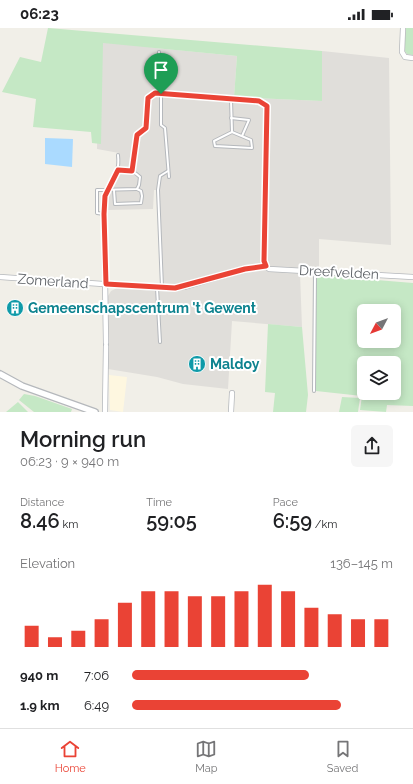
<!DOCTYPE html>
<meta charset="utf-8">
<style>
:root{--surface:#fff;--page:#f6f6f6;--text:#202124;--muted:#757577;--line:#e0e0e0;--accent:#ea4335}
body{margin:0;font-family:Raleway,sans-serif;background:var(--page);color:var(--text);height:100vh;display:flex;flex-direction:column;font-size:15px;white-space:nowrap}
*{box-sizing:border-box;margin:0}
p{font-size:13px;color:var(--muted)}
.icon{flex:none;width:22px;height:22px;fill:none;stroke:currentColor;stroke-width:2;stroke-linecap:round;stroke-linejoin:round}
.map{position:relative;height:384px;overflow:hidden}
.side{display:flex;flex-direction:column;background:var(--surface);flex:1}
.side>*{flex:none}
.needle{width:26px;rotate:229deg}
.controls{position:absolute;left:357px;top:276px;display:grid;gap:8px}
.controls a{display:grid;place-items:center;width:44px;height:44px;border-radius:6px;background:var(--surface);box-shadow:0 2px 10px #0003;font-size:20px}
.pin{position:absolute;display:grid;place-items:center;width:34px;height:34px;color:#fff;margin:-41px -17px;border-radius:50% 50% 50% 0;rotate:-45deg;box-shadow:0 0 4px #0007}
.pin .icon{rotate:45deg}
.round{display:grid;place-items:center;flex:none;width:42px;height:42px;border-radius:6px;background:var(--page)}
.head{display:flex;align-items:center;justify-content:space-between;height:68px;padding:0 20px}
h1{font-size:22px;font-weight:600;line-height:30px}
.metrics{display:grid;grid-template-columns:repeat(3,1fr);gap:6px;height:68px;padding:4px 20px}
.metrics div{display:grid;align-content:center}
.metrics b{font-size:20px;font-weight:600}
.metrics small{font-size:11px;font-weight:400}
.metrics p{font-size:11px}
.chart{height:112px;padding:8px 20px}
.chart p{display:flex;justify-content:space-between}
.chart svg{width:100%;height:72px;margin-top:4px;stroke:var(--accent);stroke-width:6}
ul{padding:0 20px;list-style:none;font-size:13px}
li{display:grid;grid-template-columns:64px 48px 1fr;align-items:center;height:30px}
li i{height:10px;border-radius:5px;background:var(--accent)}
.status{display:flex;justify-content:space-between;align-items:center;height:28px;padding:0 20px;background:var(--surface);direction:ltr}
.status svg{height:11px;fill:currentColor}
.tab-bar{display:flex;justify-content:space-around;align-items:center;height:56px;border-top:1px solid var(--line);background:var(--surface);font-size:11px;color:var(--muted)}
.tab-bar a{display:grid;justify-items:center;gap:2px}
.tab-bar .selected{color:var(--accent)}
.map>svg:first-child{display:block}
.commercial{fill:#fef7e0}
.industrial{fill:#e0deda}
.green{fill:#c5e8c5;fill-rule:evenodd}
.water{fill:#aadaff}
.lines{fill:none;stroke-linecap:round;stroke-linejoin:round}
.service-casing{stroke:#b5b8bc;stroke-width:4}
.minor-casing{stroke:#b5b8bc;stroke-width:6}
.tertiary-casing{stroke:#b5b8bc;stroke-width:8}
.service{stroke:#fff;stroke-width:2}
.minor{stroke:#fff;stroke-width:4.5}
.tertiary{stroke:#fff;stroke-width:5.5}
.route-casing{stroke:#fff;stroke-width:8}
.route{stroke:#ea4335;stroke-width:5}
.labels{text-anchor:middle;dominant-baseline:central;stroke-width:4;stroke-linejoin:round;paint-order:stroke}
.street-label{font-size:14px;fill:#5f6368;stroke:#fff}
.culture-label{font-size:14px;font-weight:bold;fill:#0d838f;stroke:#fff;text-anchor:start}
</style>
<div class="status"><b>06:23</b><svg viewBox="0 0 49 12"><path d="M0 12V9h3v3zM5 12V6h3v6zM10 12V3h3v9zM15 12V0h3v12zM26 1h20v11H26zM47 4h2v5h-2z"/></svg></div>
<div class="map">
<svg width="413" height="384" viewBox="0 0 413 384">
<rect width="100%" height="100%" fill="#f1efe8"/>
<!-- commercial -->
<polygon class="commercial" points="109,347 127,349 123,384 110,382"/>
<!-- industrial -->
<polygon class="industrial" points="99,9 156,20 237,28 234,69 322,73 322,23 389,30 391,217 319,211 319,246 300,246 302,299 232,293 228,361 183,356 157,349 108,341 108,268 111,263 119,259 161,263 160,165 160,162 154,162 153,181 108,182 107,159 119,130 119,125 97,121"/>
<!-- green -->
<g class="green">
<polygon points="48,0 322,23 322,73 234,69 237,28 103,15 101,116 92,115 91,104 33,99 36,71 2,64 20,29 41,34"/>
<polygon points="406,0 413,0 413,27 407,26 404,22"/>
<path d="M316,247L413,255V378L387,377L386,384L360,382L362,368L316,363ZM364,283H394V313H364ZM364,335H394V365H364Z"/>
<polygon points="268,296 302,299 308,367 306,384 273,384 275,365 265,364"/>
<polygon points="24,366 35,368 72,381 71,384 34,384 19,372"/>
<polygon points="342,369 360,370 358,384 339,384"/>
<polygon points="18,374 28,384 6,384"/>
</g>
<!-- water -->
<polygon class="water" points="45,110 73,111 72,139 45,136"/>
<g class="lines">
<!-- service casing -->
<g class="service-casing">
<g id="service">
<polyline points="159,64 159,24"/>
<polyline points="161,67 161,97 165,100 169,149"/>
<polyline points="231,72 232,104 214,113 215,118 252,120 251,112 232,104"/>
<polyline points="231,90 249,92 242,108"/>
<path d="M118,127C120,146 113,150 106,166C104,172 105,180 104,186L97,185V162L137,161L139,157L140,149C133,142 128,143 118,142"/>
<polyline points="132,143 137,107 146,99 148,70 155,65"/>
<polyline points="114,162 115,176 141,175 142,168 141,163 137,161"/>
<polyline points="162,259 158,162 160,148 168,143"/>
<polyline points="157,260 160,314"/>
<polyline points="314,363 315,244"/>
</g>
</g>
<!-- minor casing -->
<g class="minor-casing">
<g id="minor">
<polyline points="403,0 402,24 405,29 413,30"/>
<polyline points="155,65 259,73 267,78 264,233 266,238"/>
<polyline points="104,186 106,315"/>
<polyline points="0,249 162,260 184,259 245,241 266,238 269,241 413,249"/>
<polyline points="105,384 106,318"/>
<polyline points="231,384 232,365"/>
</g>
</g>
<!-- tertiary casing -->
<g class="tertiary-casing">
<polyline id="tertiary" points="0,346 22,358 95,384"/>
</g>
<!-- service -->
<use href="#service" class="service"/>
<!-- minor -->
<use href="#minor" class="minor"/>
<!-- tertiary -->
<use href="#tertiary" class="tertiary"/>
</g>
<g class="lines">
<!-- route casing -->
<g class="route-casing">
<polygon id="route" points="155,65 259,73 267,78 264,233 266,238 245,241 175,260 106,256 104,186 105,168 118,142 132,143 137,107 146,100 148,70"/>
</g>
<!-- route -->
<use href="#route" class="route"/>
</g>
<!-- icons -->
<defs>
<g id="building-disc" transform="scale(0.9)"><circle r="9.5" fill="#0f9aa8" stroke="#fff"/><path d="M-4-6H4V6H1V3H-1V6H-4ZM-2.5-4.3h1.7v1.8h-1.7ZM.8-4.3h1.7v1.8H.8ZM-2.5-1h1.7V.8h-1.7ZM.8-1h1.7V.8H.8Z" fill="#fff"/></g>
</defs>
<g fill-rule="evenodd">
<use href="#building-disc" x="15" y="280"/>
<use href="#building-disc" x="197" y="336"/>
</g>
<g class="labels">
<!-- street labels -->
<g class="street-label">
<text transform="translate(339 244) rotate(3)">Dreefvelden</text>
<text transform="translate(53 253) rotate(4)">Zomerland</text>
</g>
<!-- culture labels -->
<g class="culture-label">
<text x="28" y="280">Gemeenschapscentrum 't Gewent</text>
<text x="210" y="336">Maldoy</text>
</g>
</g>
</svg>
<div class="controls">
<a><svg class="needle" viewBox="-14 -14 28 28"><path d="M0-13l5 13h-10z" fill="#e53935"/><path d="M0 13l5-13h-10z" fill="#757577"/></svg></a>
<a><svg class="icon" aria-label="layers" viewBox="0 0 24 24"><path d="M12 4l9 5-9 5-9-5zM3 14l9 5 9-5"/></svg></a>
</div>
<div class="pin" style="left:161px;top:66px;background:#1e9e55"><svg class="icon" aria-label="arrive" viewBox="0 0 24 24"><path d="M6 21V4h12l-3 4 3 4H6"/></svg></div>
</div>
<section class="side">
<div class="head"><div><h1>Morning run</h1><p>06:23 · 9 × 940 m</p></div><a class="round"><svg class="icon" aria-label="share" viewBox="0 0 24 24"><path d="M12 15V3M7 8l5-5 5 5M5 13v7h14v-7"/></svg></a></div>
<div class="metrics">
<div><p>Distance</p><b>8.46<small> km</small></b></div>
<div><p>Time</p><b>59:05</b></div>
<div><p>Pace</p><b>6:59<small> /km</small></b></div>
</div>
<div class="chart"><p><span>Elevation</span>136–145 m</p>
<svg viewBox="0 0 160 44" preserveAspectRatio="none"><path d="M5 44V31M15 44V38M25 44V34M35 44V27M45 44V17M55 44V10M65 44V10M75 44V13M85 44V13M95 44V10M105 44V6M115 44V10M125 44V20M135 44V24M145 44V27M155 44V27"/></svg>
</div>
<ul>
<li><b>940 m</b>7:06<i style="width:68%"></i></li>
<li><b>1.9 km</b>6:49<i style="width:80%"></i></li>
</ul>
</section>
<nav class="tab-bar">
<a class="selected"><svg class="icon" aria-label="home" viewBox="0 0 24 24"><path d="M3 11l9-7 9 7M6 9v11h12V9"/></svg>Home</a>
<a><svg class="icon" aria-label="map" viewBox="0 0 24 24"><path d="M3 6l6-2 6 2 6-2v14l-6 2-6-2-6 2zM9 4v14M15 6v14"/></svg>Map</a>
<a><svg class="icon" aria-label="saved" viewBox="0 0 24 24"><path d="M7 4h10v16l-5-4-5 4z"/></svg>Saved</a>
</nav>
